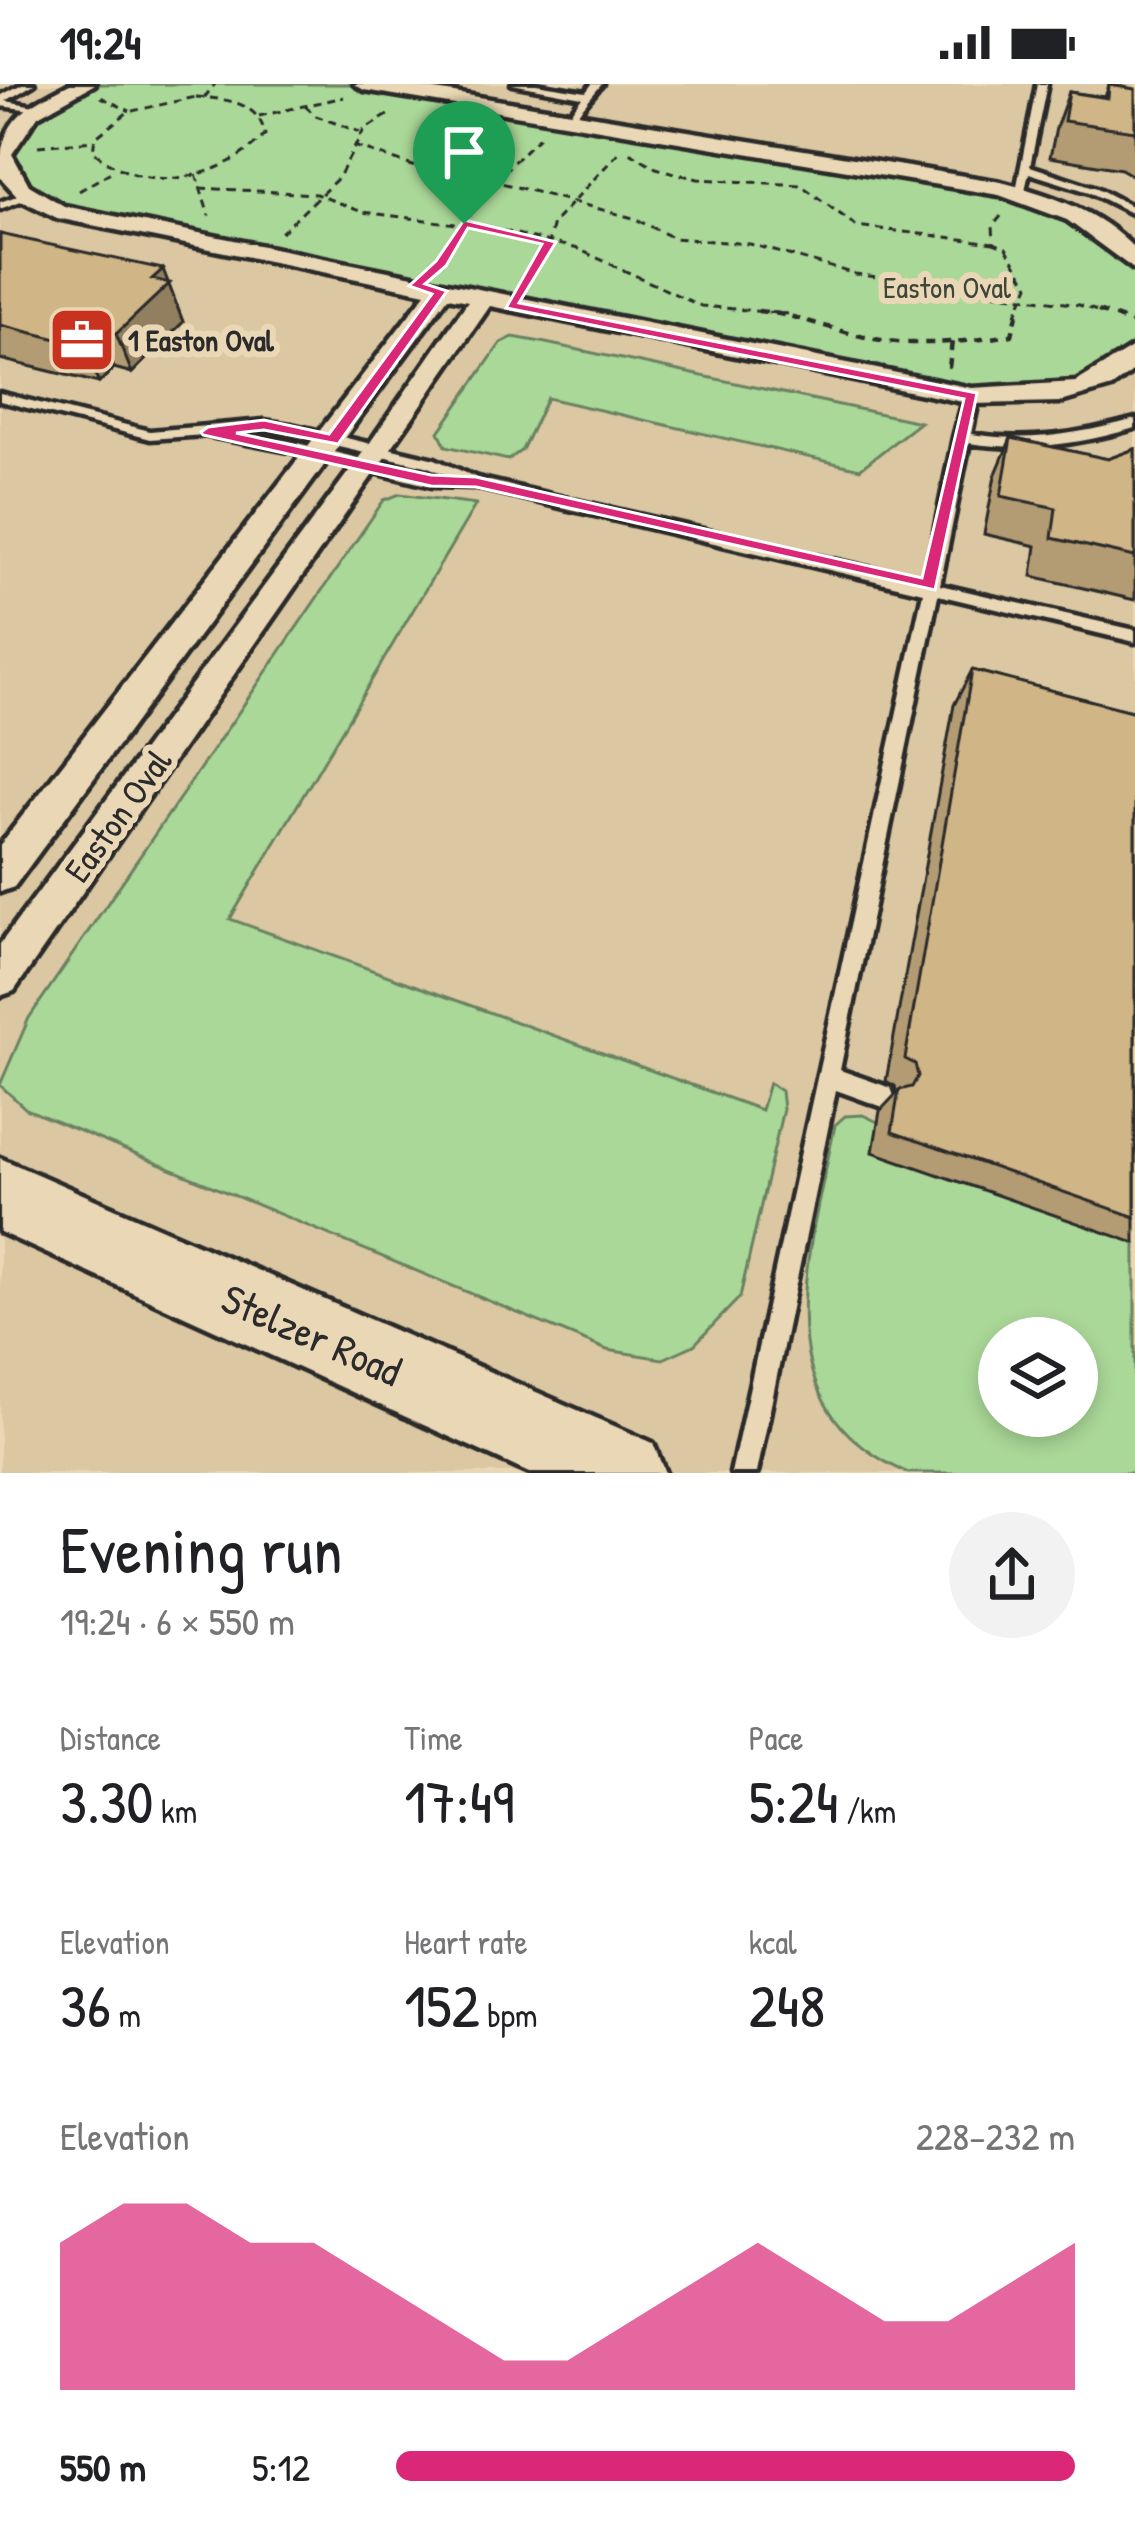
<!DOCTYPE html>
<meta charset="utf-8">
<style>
:root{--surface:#fff;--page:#f2f2f2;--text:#202124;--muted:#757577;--accent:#db2777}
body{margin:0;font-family:"Patrick Hand",sans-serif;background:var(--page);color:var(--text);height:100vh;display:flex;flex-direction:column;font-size:45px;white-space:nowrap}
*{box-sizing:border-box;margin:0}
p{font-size:39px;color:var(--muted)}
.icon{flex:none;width:66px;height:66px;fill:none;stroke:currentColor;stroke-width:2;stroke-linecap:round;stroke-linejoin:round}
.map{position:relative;height:1389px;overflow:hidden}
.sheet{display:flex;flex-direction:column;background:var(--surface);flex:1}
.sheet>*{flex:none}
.fabs{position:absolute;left:978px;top:1233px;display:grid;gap:24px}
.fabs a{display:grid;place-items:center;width:120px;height:120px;border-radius:50%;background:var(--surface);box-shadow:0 6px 18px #0003;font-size:60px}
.pin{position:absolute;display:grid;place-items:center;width:102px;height:102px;color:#fff;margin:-123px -51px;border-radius:50% 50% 50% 0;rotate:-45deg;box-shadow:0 0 12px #0007}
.pin .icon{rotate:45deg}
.round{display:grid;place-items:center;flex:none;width:126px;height:126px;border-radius:63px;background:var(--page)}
.headline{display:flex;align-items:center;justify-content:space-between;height:204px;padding:0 60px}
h1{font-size:66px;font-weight:600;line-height:90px}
.stats{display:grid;grid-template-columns:repeat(3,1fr);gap:18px;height:204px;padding:12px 60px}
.stats div{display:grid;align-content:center}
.stats b{font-size:60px;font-weight:600}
.stats small{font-size:33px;font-weight:400}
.stats p{font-size:33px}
.chart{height:336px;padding:24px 60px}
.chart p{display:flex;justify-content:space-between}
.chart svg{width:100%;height:216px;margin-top:12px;fill:var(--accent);opacity:.7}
ul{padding:0 60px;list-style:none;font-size:39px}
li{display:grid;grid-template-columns:192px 144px 1fr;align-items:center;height:90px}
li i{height:30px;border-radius:15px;background:var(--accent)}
.status{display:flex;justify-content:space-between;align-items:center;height:84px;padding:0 60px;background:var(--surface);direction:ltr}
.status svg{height:33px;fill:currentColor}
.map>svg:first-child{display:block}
.built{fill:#dbc7a2;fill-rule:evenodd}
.green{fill:#aad898;stroke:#6a8262;stroke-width:3;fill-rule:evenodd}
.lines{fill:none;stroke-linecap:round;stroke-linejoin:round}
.lane-casing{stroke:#2b2b2b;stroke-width:9}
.street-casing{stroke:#2b2b2b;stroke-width:9}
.primary-casing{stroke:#2b2b2b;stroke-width:9}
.path-far1{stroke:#2b2b2b;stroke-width:3;stroke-dasharray:8 6;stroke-linecap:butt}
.path{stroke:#2b2b2b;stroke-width:4.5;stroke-dasharray:9 8;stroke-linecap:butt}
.lane{fill:#ead7b5;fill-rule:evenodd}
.street{fill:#ead7b5;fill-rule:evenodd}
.primary{fill:#ead7b5;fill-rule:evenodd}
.wall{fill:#b39c73;stroke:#2b2b2b;stroke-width:3}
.shaded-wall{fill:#927f5e;stroke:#2b2b2b;stroke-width:3}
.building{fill:#d0b586;stroke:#2b2b2b;stroke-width:3}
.route{fill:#db2777;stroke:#fff;stroke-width:3;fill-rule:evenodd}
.labels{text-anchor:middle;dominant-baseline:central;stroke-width:12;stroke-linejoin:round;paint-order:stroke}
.far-park-label{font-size:30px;fill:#3e453b;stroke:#ead7b5}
.far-poi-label{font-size:30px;font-weight:bold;fill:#2b2b2b;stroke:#ead7b5;text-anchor:start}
.street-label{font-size:36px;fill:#2b2b2b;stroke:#ead7b5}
.near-street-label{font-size:42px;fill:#2b2b2b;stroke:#ead7b5}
</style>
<div class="status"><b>19:24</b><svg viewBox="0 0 49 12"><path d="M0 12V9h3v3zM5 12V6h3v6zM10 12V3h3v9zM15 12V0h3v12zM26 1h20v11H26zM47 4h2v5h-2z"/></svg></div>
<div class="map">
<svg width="1135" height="1389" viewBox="0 0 1135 1389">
<rect width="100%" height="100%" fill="#ead7b5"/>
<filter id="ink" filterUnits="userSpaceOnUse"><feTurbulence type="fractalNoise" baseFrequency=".00833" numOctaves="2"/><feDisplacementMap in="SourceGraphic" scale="24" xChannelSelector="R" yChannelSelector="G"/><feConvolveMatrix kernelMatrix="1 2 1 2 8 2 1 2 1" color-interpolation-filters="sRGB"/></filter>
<g filter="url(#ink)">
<!-- built -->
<path class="built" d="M0,0H1135V1389H0ZM999,1254H1077V1332H999Z"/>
<!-- green -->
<g class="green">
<path d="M85,0H364L1037,114L1135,179V270L1109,295L972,312L57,127L7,93C0,43 48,24 85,0Z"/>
<polygon points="513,253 541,258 920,338 860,385 547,314 522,366 508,376 446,362 439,348 501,259"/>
<polygon points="400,410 476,420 230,835 761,1026 769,999 781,1007 783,1025 740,1213 694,1261 663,1275 607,1266 26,1025 0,1001 29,934 384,416"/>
<path d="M863,1031L1135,1159V1389H908C754,1323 810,1167 835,1041L845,1032ZM999,1254H1077V1332H999Z"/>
</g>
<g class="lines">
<!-- lane casing -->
<g class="lane-casing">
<g id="lane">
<polygon points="22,0 34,0 6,17 40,23 40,27 0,22 0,12"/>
<polygon points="512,0 536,0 586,8 592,0 602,0 571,37 566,34 582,13"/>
<polygon points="1037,0 1047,0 1030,82 1097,104 1135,124 1135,131 1089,108 1029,89 1024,110 1015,112"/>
<polygon points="25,109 30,112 29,114 0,125 0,118"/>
<path d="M972,308L979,312L971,350C1028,359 1080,350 1135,335V344C1080,360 1026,368 969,359L940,501L1135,546V558L938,511L840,986L891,1004L894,1012L891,1020L883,1023L836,1006L757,1389H731L923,508L475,403L431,402L289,367L204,351L150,355L0,317V309L150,347L264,337L291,341L435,375L477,394L925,497L954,353L965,312ZM264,345L426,382L451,393L431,392L289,357L234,348Z"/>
</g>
</g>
<!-- street casing -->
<g class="street-casing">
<g id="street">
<path d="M70,0H95L38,32L12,70L29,101L64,122L972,304L1076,298L1135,262V286L1112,303L1061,318L972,320L490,222L14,907L0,912V860L369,360L468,217L448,213L14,803L0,808V761L426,209L57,134L21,116L0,93C0,35 22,25 70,0Z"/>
<path d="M354,0H399L1001,98C1051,111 1099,127 1135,165V186L1067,136L999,111L364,6Z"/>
</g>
</g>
<!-- primary casing -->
<g class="primary-casing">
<polygon id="primary" points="0,1074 653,1359 665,1389 529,1389 0,1148"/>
</g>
<!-- path-far1 -->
<g class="path-far1">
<polyline points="101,13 130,27"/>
<path d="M196,13C225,15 259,17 265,51C219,98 144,112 93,67L95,54L128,28Z"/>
<polyline points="204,14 215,0"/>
<polyline points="305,22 316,32 360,48"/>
<polyline points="259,32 344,13"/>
<polyline points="38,62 94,57"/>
<polyline points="354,62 416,83 464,89 633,134 674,154 750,160 855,190 1079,221 1106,230"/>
<polyline points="630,68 656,84 698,95 801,101 856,142 994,159"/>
<polyline points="196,90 209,132"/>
<polyline points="200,104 316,110 362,128 496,145 578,165 701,222 788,230"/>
<polyline points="79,107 114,86"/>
<polyline points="1001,132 993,142 994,159 1006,164 1029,201 1016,230"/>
<polyline points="281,149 339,93 364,46 391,29"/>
<polyline points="441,180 486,105 541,51"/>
<polyline points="525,198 547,164 553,139 621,66"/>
</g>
<!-- path -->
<g class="path">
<path d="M758,227C803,231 844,252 888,257C929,262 971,257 1012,251L1018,227"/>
<polyline points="1098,227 1135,240"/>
<polyline points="949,284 952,257"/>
</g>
<!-- lane -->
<use href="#lane" class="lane"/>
<!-- street -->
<use href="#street" class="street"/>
<!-- primary -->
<use href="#primary" class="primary"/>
</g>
<!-- wall -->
<g class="wall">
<polygon points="1109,1 1135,5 1135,93 1121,85 1050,73 1056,44 1069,8 1105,13"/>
<polygon points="0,150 168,199 183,238 132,289 114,284 99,299 0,275"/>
<polygon points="1011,354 1108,375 1135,365 1135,516 1032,492 1036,462 984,450 995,392"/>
<polygon points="972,586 1135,628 1135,1159 873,1068 880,1027 897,1009 895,1002 886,997 954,621"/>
</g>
<!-- shaded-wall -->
<g class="shaded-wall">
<polygon points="163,185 183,238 132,289 116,250 152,195"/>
<polygon points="98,246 114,284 99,299 82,261"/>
</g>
<!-- building -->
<g class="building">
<polygon points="1109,1 1135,5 1135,47 1064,37 1069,8 1108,14"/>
<polygon points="0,150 163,185 152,195 170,199 116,250 98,246 82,261 0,241"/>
<polygon points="1011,354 1108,375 1135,365 1135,473 1052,454 1056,424 1001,412"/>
<polygon points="972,586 1135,628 1135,1133 892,1048 899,1006 912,1003 918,992 915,980 905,975"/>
</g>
</g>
<!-- route -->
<path class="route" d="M464,136L556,158L519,219L977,309L935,506L476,403L431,402L203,351L201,348L208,343L264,336L329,350L432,210L409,202L436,177ZM468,144L542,160L506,224L964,315L922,494L476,393L431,391L236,349L264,346L338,360L447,207L425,200L446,182Z"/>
<!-- icons -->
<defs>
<g id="office-square" transform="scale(3.45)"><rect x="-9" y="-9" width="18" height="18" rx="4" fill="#c8321e" stroke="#ead7b5"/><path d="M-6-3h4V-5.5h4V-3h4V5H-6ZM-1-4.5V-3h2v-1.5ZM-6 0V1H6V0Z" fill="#fff"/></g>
</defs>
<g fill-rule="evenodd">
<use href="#office-square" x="82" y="256"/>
</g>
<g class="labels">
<!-- far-park labels -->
<g class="far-park-label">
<text x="947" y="203">Easton Oval</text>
</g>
<!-- far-poi labels -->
<g class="far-poi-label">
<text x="128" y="256">1 Easton Oval</text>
</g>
<!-- street labels -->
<g class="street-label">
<text transform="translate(117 731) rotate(-54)">Easton Oval</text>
</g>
<!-- near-street labels -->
<g class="near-street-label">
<text transform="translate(312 1250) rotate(24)">Stelzer Road</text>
</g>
</g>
</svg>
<div class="fabs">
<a><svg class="icon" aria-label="layers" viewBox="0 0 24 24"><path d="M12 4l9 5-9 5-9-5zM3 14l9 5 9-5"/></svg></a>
</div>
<div class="pin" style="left:464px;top:140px;background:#1e9e55"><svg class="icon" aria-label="arrive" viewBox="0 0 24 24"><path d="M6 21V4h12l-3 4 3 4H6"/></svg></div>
</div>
<section class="sheet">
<div class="headline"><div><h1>Evening run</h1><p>19:24 · 6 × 550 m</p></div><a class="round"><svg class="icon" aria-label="share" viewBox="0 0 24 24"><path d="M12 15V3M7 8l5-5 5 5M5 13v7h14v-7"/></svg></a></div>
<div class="stats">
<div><p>Distance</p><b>3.30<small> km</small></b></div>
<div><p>Time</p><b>17:49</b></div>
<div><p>Pace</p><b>5:24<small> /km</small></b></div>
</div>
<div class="stats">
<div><p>Elevation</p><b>36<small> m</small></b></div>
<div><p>Heart rate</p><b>152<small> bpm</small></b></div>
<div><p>kcal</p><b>248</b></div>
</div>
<div class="chart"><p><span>Elevation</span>228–232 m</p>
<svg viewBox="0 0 160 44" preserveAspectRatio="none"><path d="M0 44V14L10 6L20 6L30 14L40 14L50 22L60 30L70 38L80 38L90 30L100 22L110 14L120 22L130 30L140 30L150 22L160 14V44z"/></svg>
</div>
<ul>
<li><b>550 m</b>5:12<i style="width:100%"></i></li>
</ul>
</section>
